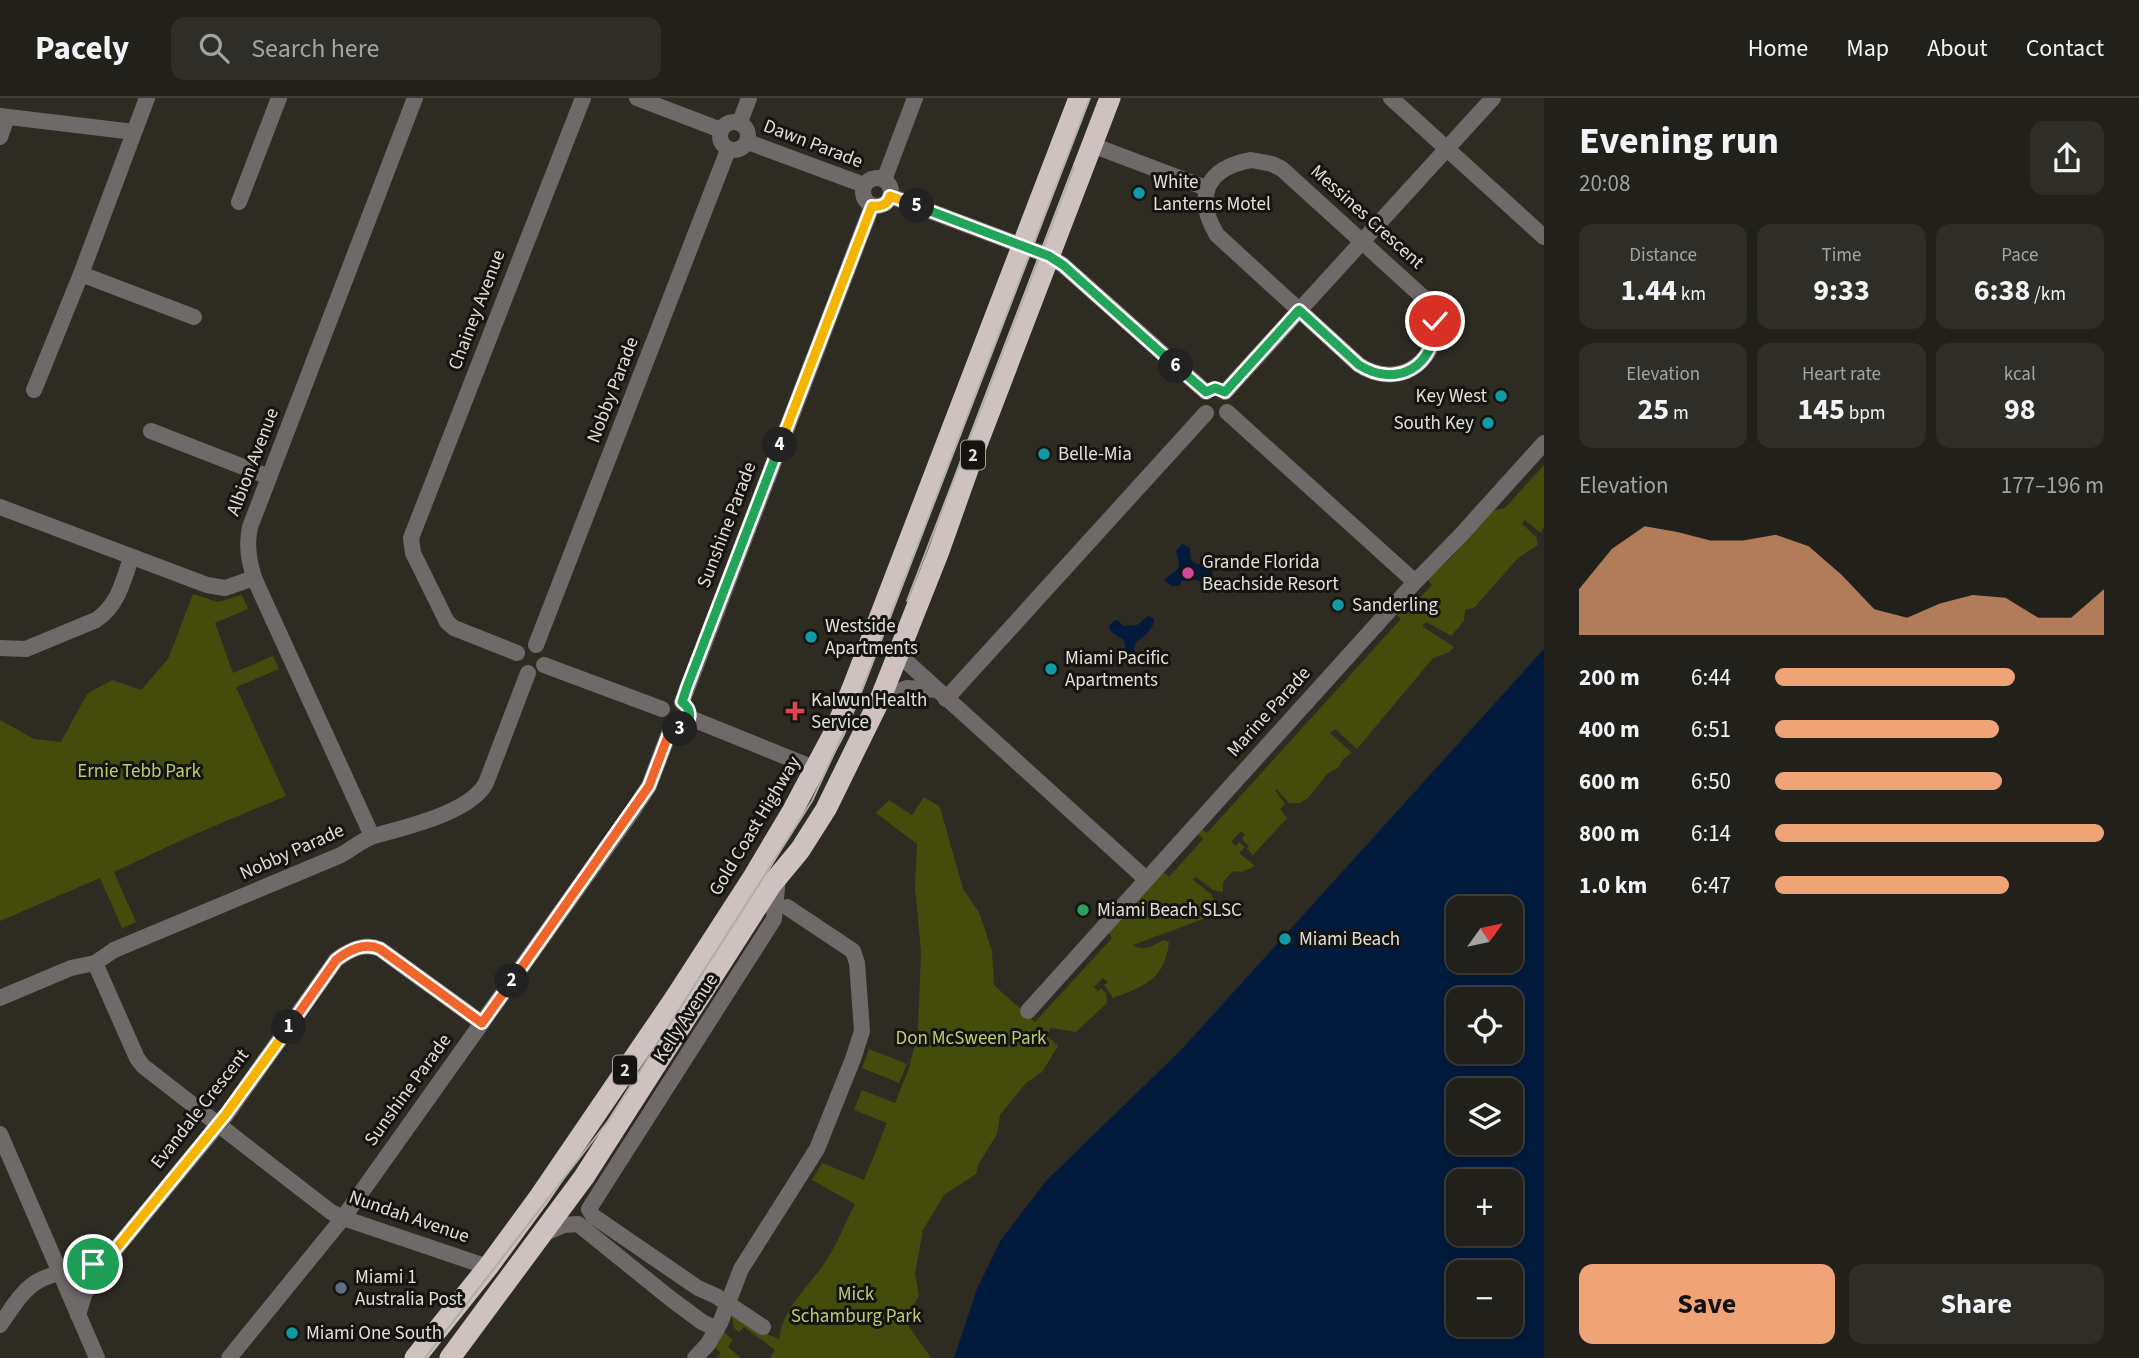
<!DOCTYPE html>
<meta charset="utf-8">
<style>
:root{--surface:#22201a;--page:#2e2d27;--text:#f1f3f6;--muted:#a2a3a2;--line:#3f3e39;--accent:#efa376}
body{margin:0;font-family:"Source Sans 3",sans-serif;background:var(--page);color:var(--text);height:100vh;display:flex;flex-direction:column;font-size:26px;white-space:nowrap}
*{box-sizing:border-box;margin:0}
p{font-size:23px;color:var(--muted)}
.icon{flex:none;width:38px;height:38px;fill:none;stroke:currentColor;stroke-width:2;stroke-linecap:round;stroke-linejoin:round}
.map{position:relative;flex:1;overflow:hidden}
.drawer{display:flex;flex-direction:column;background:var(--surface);width:595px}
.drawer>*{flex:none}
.needle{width:46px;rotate:57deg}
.fabs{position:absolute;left:1446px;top:798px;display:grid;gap:14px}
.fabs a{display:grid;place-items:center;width:77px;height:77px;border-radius:14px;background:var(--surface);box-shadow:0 4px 10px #0003,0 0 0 2px var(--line);font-size:35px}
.pin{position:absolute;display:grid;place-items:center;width:60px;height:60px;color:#fff;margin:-30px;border:4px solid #fff;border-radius:50%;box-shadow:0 2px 7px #0007}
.km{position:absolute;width:35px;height:35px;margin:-18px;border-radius:50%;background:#222;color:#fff;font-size:19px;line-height:35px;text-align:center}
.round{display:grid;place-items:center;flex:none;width:74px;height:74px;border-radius:14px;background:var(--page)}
.headline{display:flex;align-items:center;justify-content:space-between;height:119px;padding:0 35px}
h1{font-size:38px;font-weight:700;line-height:52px}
.stats{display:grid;grid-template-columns:repeat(3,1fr);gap:10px;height:119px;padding:7px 35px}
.stats div{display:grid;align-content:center;border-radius:14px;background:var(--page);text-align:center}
.stats b{font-size:30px;font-weight:700}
.stats small{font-size:19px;font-weight:400}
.stats p{font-size:19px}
.chart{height:196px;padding:14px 35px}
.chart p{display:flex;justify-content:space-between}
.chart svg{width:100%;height:126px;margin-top:7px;fill:var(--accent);opacity:.7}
.action{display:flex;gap:14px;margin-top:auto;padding:14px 35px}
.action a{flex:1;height:80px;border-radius:14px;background:var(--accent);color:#111;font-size:28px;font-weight:700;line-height:80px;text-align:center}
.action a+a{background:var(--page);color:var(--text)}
ul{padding:0 35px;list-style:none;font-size:23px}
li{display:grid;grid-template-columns:112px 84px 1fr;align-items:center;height:52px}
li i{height:18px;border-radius:9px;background:var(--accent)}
header{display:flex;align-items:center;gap:42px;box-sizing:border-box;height:98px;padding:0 35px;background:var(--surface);border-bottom:2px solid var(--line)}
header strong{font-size:33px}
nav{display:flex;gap:38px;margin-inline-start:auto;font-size:24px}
.search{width:490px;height:63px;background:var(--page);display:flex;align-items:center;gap:18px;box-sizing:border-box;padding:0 24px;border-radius:14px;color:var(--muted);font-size:26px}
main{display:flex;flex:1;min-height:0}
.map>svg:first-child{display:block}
.green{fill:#444c0c}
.water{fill:#021b3c;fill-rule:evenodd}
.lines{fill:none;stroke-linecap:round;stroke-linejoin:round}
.minor{stroke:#6f6a69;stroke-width:16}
.highway{stroke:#cec1bf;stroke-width:21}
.tram{stroke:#b0aea8;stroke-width:2}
.split-1-casing{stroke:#fff;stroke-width:14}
.split-2-casing{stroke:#fff;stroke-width:14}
.split-3-casing{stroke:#fff;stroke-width:14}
.split-4-casing{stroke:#fff;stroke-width:14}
.split-5-casing{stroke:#fff;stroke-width:14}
.split-6-casing{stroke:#fff;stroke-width:14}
.split-7-casing{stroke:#fff;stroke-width:14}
.split-1{stroke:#f5b400;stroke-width:9}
.split-2{stroke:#f0652b;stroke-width:9}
.split-3{stroke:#f0652b;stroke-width:9}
.split-4{stroke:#22a559;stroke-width:9}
.split-5{stroke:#f5b400;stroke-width:9}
.split-6{stroke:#22a559;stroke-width:9}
.split-7{stroke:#22a559;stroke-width:9}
.culture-dot{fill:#0f9aa8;stroke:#151410;stroke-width:2.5}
.hotel-dot{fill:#d1479c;stroke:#151410;stroke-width:2.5}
.health-dot{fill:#e0444e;stroke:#151410;stroke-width:2.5}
.leisure-dot{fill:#2e9e5b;stroke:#151410;stroke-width:2.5}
.service-dot{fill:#5c6f8a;stroke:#151410;stroke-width:2.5}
.labels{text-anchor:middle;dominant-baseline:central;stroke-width:6;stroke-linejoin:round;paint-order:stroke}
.shield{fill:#151410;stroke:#a4a29d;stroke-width:2}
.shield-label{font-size:18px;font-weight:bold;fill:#e1dfda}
.street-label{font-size:19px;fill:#e1dfda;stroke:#151410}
.poi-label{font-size:19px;fill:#e1dfda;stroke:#151410;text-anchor:start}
.park-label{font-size:19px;fill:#bdcc71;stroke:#151410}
</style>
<header>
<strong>Pacely</strong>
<div class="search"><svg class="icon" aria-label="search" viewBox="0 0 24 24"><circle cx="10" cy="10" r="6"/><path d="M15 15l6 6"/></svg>Search here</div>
<nav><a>Home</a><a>Map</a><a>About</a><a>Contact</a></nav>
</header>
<main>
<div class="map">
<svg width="1544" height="1260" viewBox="0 0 1544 1260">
<rect width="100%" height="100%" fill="#2e2b23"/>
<!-- green -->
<g class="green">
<path d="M1544,367V428L1541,435L1525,422L1522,426L1537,440L1538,447L1518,460L1475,509L1465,512L1464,523L1451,538L1426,524L1422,528L1454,549L1449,554L1433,560L1357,651L1335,631L1330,635L1352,655L1344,660L1338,670L1328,675L1308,700L1300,705H1289L1276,691L1275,692L1285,706L1280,711L1287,720L1253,757L1247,751L1249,748L1242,741L1245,737L1241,733L1231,744L1236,748L1239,744L1245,749L1239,755L1255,768L1242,774L1233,773L1223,784V794L1213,792L1196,779L1192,781L1211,796L1218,810L1206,820L1133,847C1144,854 1153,848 1163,842L1169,844C1165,881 1145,888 1113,900L1104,887L1108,884L1103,880L1094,889L1098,893L1101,890L1106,895L1107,905L1076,934L1050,930L1048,939L1058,948L1042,974L1026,985L1000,1017L997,1036L978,1067L976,1076L944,1097L923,1132L915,1175L919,1197L915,1205L909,1211L906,1219L908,1227L931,1260H772L771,1258L775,1252L744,1229L739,1234L734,1230L731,1215L760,1233L779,1241C784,1209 803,1195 821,1170C835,1152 844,1127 855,1106L812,1082L822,1065L864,1082L887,1025L854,1012L862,992L895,1005L909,970L918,933L921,853L915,789L917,746L876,715L889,702L912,717L924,699L940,709L963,791L979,814L992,853L994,887L1035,924L1112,840L1107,833L1162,773L1169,779L1203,741L1197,735L1201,731L1207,735L1401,521L1395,515L1407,502L1413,507L1432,487L1427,481L1452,459L1491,413L1505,410Z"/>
<polygon points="193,496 218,504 242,497 248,511 215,525 233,575 273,558 279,571 236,589 286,698 186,740 114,774 136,824 122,830 100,780 0,823 0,622 34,641 61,644 87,596 112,582 141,592 168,561"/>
<polygon points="869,951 907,966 899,985 862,970"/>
<polygon points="725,1235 733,1242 728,1249 741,1260 717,1260 721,1255 712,1247 721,1236"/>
</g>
<!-- water -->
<g class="water">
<path d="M1182,446L1190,450C1190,465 1192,466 1206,467L1212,472L1213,479L1207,488L1201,489L1200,483L1190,481L1182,483L1179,488H1172L1164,482L1178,471L1179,464L1176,453Z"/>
<path d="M1148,518L1154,521C1154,532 1143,539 1135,545L1134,552L1138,564L1133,568L1127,563L1124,542L1111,534L1109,528L1114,523L1118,522L1123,528L1137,527Z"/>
<path d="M1544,551V1260H954L977,1191L1001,1142L1046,1083L1182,951ZM1458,810H1510V863H1458ZM1458,901H1510V954H1458ZM1458,992H1510V1045H1458ZM1458,1083H1510V1136H1458ZM1458,1174H1510V1227H1458Z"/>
</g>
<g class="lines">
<!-- minor -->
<g class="minor">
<polyline points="637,0 721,32"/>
<polyline points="1391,0 1544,139"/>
<polyline points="0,18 134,34"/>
<circle cx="734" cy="38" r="14"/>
<polyline points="740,24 749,0"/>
<polyline points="0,39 7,19"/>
<polyline points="748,44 864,87"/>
<polyline points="1092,47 1206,90"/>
<path d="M1251,62L1272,66L1282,71L1425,201C1455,250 1406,297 1359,267L1217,137C1194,99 1206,70 1251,62Z"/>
<circle cx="877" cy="94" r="14"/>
<polyline points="884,82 915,0"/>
<polyline points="890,98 1049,158 1063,167 1206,294"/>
<polyline points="239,104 279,0"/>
<polyline points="81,176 194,219"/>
<polyline points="34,292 81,176 147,0"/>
<polyline points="1225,294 1493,0"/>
<polyline points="1227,314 1415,484"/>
<polyline points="151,333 269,379"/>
<polyline points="0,409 207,487 225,490 254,480"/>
<polyline points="536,547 728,52"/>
<path d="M0,550L26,551L96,522C118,507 123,484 131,460"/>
<polyline points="517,555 454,530 447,524 413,455 411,440 583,0"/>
<polyline points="897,555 1146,781"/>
<polyline points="544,567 662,611"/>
<polyline points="881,599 907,590 937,592"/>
<polyline points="946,601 1206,315"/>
<polyline points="682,604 872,108"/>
<polyline points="690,620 816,671"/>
<path d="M372,738L254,480C249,462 246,448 250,429L415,0"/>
<polyline points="95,865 137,960 143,968 278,1073 331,1114 343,1120 488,1169"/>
<path d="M0,900L71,870L95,865L114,852L341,757C352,751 363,741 374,738C405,729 470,715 486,685L528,575"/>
<polyline points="1028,913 1415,484 1460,438 1544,345"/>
<polyline points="0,1036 97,1260"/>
<polyline points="543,1136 564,1127 578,1126 671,1201 702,1224 717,1231"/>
<path d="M78,1217L85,1194L106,1169L114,1153L227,1016L336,862C349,852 364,844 380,851L482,925"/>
<path d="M0,1227C11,1212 23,1190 40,1182C64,1170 90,1171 112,1155"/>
<polyline points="763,1229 716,1198 698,1190 593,1118 589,1111 774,821 778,779"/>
<polyline points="229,1260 343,1120 634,711 649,688 671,630"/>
<polyline points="695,1260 708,1246 721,1223 741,1171 817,1051 853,961 862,933 857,865 853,853 787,809"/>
</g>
<!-- highway -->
<g class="highway">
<polyline points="415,1260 488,1169 540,1098 675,900 752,781 793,712 835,633 854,586 1079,0"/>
<polyline points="450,1260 584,1079 771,787 800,752 826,711 881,599 939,453 976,349 1110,0"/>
</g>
<!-- tram -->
<g class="tram">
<polyline points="907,503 1074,69"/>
<polyline points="425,1260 608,1023 812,703 855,610 1090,0"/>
</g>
</g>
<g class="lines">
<!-- split-1 casing -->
<g class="split-1-casing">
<polyline id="split-1" points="93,1166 114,1153 226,1016 289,929"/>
</g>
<!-- split-2 casing -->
<g class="split-2-casing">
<path id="split-2" d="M289,929L336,862C349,852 364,844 380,851L482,925L512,883"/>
</g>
<!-- split-3 casing -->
<g class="split-3-casing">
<polyline id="split-3" points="512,883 649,688 671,630 680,631"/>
</g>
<!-- split-4 casing -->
<g class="split-4-casing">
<path id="split-4" d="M680,631C692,625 693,612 682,604L687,589L780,347"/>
</g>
<!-- split-5 casing -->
<g class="split-5-casing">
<path id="split-5" d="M780,347L872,108C880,109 888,107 890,98L917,108"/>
</g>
<!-- split-6 casing -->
<g class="split-6-casing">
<polyline id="split-6" points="917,108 1049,158 1063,167 1176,268"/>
</g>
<!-- split-7 casing -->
<g class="split-7-casing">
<path id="split-7" d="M1176,268L1206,294L1215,290L1225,294L1299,212L1359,267C1397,291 1436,268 1435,223"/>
</g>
<!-- split-1 -->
<use href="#split-1" class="split-1"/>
<!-- split-2 -->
<use href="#split-2" class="split-2"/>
<!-- split-3 -->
<use href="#split-3" class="split-3"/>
<!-- split-4 -->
<use href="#split-4" class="split-4"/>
<!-- split-5 -->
<use href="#split-5" class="split-5"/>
<!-- split-6 -->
<use href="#split-6" class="split-6"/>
<!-- split-7 -->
<use href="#split-7" class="split-7"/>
</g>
<!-- markers -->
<g class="culture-dot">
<circle cx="1139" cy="95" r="7"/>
<circle cx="1501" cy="298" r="7"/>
<circle cx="1488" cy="325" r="7"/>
<circle cx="1044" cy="356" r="7"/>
<circle cx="1338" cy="507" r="7"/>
<circle cx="811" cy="539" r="7"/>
<circle cx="1051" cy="571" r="7"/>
<circle cx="1285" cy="841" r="7"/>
<circle cx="292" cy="1235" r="7"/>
</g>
<circle class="hotel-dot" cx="1188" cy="475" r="7"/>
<path class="health-dot" d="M791.5 602.5h7v7h7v7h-7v7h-7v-7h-7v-7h7z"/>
<circle class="leisure-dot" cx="1083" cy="812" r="7"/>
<circle class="service-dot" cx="341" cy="1190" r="7"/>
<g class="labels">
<!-- shield labels -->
<g class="shield">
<rect x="961" y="342.5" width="24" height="29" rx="5"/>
<rect x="613" y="957.5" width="24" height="29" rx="5"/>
</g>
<g class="shield-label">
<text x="973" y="357">2</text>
<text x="625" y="972">2</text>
</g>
<!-- street labels -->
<g class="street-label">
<text transform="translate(813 46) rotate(21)">Dawn Parade</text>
<text transform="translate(1367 119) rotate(42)">Messines Crescent</text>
<text transform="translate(477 212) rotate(-69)">Chainey Avenue</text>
<text transform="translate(613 292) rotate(-69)">Nobby Parade</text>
<text transform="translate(253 364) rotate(-69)">Albion Avenue</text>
<text transform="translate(727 427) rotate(-69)">Sunshine Parade</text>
<text transform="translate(1269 614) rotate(-48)">Marine Parade</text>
<text transform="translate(755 728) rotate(-59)">Gold Coast Highway</text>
<text transform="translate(292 754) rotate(-24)">Nobby Parade</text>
<text transform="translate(686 920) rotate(-57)">Kelly Avenue</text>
<text transform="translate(408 992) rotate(-54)">Sunshine Parade</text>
<text transform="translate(200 1011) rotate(-52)">Evandale Crescent</text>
<text transform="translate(409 1119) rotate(19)">Nundah Avenue</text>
</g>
<!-- poi labels -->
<g class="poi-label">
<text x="1153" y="84">White<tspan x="1153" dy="22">Lanterns Motel</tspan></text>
<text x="1487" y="298" text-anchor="end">Key West</text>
<text x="1474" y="325" text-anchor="end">South Key</text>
<text x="1058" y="356">Belle-Mia</text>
<text x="1202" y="464">Grande Florida<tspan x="1202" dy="22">Beachside Resort</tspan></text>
<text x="1352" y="507">Sanderling</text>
<text x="825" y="528">Westside<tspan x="825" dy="22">Apartments</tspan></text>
<text x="1065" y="560">Miami Pacific<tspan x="1065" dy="22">Apartments</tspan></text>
<text x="811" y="602">Kalwun Health<tspan x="811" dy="22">Service</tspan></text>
<text x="1097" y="812">Miami Beach SLSC</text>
<text x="1299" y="841">Miami Beach</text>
<text x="355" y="1179">Miami 1<tspan x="355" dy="22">Australia Post</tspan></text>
<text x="306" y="1235">Miami One South</text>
</g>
<!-- park labels -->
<g class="park-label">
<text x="139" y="673">Ernie Tebb Park</text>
<text x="971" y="940">Don McSween Park</text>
<text x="856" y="1196">Mick<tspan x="856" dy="22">Schamburg Park</tspan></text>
</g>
</g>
</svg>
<div class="fabs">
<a><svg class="needle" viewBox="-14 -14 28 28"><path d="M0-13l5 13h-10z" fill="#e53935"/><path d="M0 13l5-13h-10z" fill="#a2a3a2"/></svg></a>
<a><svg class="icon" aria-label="locate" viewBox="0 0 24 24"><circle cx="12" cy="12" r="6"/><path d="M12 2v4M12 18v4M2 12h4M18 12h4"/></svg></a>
<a><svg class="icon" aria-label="layers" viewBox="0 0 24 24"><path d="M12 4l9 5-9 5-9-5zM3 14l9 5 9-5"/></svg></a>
<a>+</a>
<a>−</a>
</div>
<div class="pin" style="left:93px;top:1166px;background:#1e9e55"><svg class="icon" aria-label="arrive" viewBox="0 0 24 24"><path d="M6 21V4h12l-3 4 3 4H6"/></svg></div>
<div class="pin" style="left:1435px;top:223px;background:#d93025"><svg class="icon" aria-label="check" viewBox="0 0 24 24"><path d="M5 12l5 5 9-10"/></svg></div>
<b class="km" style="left:289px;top:929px">1</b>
<b class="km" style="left:512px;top:883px">2</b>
<b class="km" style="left:680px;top:631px">3</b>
<b class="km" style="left:780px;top:347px">4</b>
<b class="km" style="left:917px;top:108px">5</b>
<b class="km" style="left:1176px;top:268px">6</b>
</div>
<section class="drawer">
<div class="headline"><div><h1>Evening run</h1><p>20:08</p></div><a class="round"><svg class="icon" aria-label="share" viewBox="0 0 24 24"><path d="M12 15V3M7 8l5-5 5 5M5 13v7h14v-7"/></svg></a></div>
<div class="stats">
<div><p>Distance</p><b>1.44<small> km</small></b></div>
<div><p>Time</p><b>9:33</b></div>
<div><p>Pace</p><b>6:38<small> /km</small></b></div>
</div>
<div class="stats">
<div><p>Elevation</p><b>25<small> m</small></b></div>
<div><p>Heart rate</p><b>145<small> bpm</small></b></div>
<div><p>kcal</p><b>98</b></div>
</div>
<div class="chart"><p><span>Elevation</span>177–196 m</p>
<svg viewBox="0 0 160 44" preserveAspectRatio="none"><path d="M0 44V28L10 14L20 6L30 8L40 11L50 11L60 9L70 13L80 23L90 35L100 38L110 33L120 30L130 31L140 38L150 38L160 28V44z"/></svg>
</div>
<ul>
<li><b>200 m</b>6:44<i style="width:73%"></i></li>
<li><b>400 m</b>6:51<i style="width:68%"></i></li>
<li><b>600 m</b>6:50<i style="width:69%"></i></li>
<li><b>800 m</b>6:14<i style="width:100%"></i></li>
<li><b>1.0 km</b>6:47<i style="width:71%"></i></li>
</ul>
<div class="action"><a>Save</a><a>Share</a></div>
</section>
</main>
